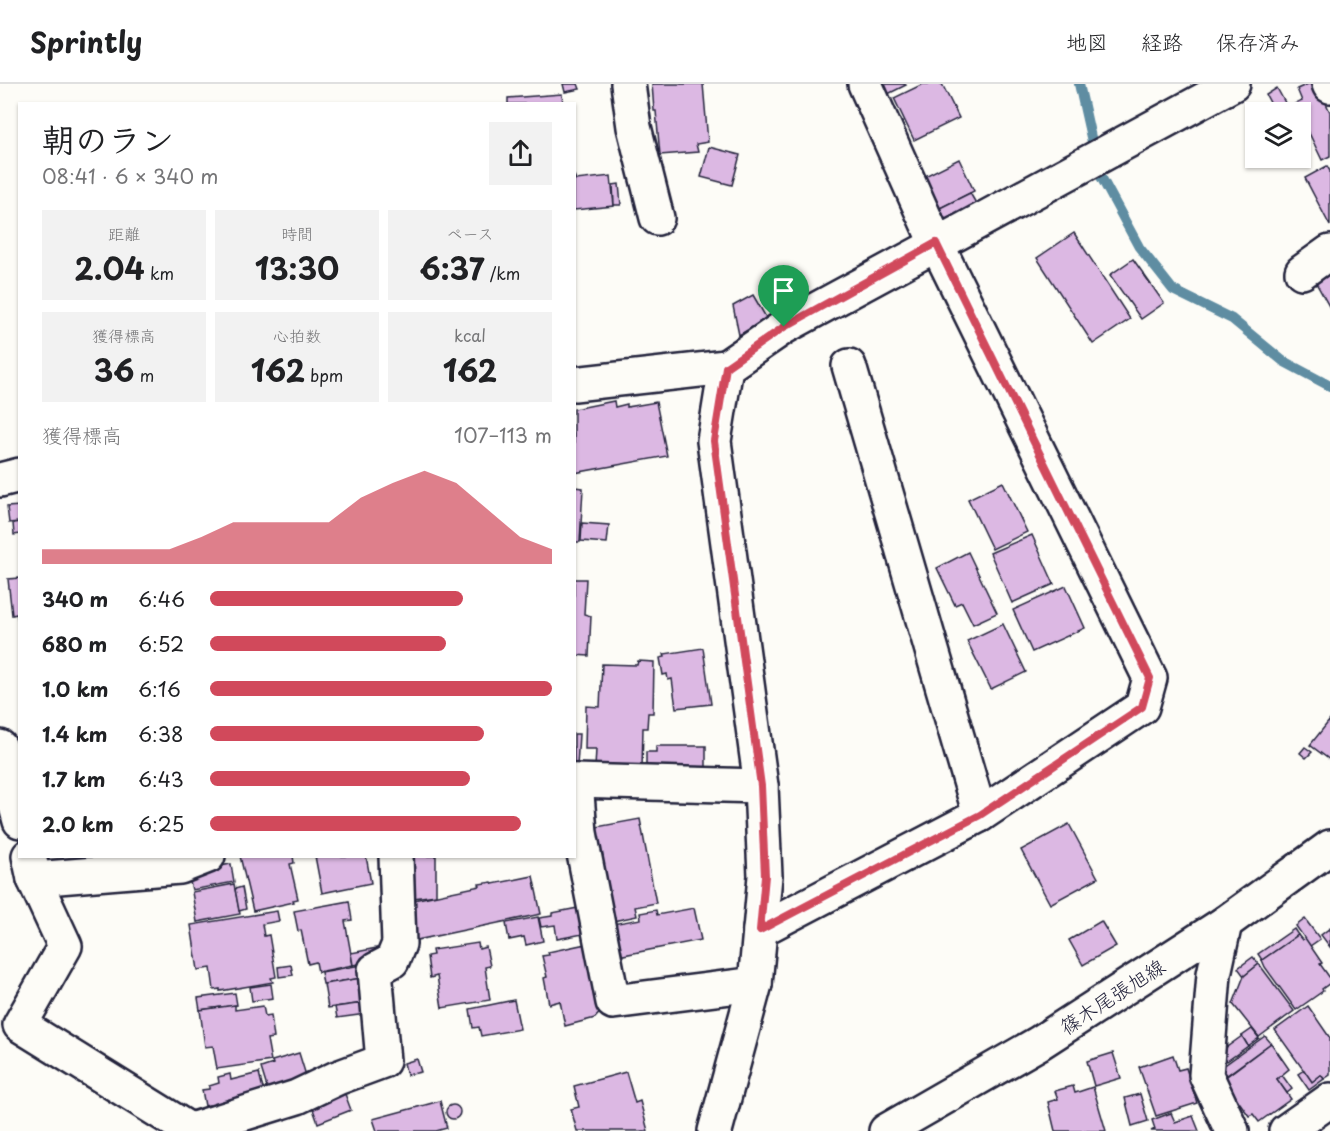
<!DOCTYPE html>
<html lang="ja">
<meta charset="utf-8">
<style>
:root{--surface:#fff;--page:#f2f2f2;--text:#202124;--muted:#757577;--line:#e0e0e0;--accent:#d1495b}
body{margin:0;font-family:"Playpen Sans","Klee One",sans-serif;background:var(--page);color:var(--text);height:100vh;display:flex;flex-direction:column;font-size:22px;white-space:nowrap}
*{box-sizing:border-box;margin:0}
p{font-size:20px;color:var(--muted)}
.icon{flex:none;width:33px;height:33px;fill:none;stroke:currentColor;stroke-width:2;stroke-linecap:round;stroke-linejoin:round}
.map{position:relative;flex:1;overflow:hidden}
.side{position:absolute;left:18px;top:18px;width:558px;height:756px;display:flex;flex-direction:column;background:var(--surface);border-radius:0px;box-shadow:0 2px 4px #0004}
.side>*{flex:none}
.tools{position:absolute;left:1245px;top:18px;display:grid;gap:12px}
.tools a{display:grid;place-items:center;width:66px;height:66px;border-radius:0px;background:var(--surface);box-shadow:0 2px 4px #0004;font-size:30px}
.pin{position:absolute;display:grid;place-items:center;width:51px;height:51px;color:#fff;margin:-62px -26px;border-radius:50% 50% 50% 0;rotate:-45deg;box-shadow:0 0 6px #0007}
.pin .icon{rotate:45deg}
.round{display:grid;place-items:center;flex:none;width:63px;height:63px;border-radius:0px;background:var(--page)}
.summary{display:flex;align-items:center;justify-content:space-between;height:102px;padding:0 24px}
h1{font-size:33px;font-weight:700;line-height:45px}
.figures{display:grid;grid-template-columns:repeat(3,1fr);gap:9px;height:102px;padding:6px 24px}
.figures div{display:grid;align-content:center;border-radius:0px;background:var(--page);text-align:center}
.figures b{font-size:30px;font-weight:700}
.figures small{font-size:16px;font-weight:400}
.figures p{font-size:16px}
.chart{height:168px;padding:12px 24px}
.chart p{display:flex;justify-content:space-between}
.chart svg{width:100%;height:108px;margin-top:6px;fill:var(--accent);opacity:.7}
ul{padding:0 24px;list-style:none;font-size:20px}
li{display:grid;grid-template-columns:96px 72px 1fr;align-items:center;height:45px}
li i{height:15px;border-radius:8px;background:var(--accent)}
header{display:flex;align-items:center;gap:36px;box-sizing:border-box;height:84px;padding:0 30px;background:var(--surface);border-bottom:2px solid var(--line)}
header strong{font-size:28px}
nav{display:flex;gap:33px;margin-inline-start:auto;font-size:21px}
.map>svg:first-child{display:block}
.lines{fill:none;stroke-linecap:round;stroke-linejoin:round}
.stream{stroke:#5f8da2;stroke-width:10}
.building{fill:#dcb8e3;stroke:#22223b;stroke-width:1.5}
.minor-casing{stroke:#22223b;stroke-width:38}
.major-casing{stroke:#22223b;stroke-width:38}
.minor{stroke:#fdfcf7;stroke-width:33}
.major{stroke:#fdfcf7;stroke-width:33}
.route-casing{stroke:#fff;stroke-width:12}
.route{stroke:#d1495b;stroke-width:8}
.labels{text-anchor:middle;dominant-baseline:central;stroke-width:4.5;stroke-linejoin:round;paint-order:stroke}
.street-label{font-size:20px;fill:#22223b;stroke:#fdfcf7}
</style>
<header>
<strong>Sprintly</strong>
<nav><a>地図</a><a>経路</a><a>保存済み</a></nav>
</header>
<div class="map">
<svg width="1330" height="1047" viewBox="0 0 1330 1047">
<rect width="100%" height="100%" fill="#fdfcf7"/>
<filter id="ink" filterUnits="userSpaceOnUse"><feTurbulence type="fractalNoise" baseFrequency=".0167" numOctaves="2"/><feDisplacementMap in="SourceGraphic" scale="12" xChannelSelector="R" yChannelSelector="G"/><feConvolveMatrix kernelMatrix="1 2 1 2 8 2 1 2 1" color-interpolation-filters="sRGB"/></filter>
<g filter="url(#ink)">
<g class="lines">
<!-- stream -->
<polyline class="stream" points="1079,0 1099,89 1139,163 1173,206 1232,235 1283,277 1330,302"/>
</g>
<!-- building -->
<g class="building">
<polygon points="563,0 578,0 580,5 565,8"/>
<polygon points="652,0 703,0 708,58 696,60 698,68 660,71 656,27 654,27"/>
<polygon points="881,0 905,0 906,1 886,11"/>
<polygon points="923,0 942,0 959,34 914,56 894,14"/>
<polygon points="1308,0 1317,0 1330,28 1330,72 1322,76 1295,20 1302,17 1297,5"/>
<polygon points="1277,4 1290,28 1275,28 1266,11"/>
<polygon points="562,10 563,20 508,20 508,14"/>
<polygon points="709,63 740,71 732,101 701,93"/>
<polygon points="959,75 974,107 940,124 923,93"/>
<polygon points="1327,82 1330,87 1330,142 1305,94"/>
<polygon points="574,91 576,96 611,92 614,122 574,126"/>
<polygon points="619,100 621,121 614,121 613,101"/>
<polygon points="970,109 977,121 946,137 940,124"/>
<polygon points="1074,149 1130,235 1093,260 1037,174"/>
<polygon points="1133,175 1164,219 1141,235 1110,191"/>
<polygon points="1330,189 1330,224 1315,197"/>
<polygon points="753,211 767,235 739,251 733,222"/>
<polygon points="614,317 615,323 627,320 627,323 656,318 667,372 574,389 574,325"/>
<polygon points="1003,398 1027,448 992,465 968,415"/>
<polygon points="574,403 583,404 580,458 574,458"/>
<polygon points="20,422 20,438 9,439 7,423"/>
<polygon points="20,438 20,450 14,451 13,439"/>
<polygon points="582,439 609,441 607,459 581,457"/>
<polygon points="1032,451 1054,500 1012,519 990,469"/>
<polygon points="968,468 997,529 973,540 962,518 955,521 937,484"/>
<polygon points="20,494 20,553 17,530 12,531 8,495"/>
<polygon points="574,495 586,495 584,530 591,532 589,572 574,571"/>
<polygon points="1066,502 1085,544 1032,568 1013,526"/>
<polygon points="1003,540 1026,588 991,605 967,557"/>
<polygon points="703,564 711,620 676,624 672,595 668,596 667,590 663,591 660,574 665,573 664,570"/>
<polygon points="638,577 654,578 653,629 648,629 647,644 643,644 642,685 595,684 596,665 585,665 586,622 600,623 602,580 637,581"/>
<polygon points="1330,636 1330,676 1310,661"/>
<polygon points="574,650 579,650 577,682 574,681"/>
<polygon points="656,662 706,662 706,693 646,690 646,668 656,668"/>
<polygon points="1305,663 1312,668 1306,674 1300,669"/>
<polygon points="640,735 656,819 635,823 637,832 608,838 591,744"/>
<polygon points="1069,740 1098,794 1050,820 1021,766"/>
<polygon points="240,772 293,772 294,779 290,780 298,815 293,816 294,818 253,827"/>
<polygon points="315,772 366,772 371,799 322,809"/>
<polygon points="406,772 436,772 436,811 406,815"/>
<polygon points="231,780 234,798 192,806 189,794 205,785"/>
<polygon points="533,792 541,830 412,857 404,818 480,802 479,800 492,798 493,800"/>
<polygon points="234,800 240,830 197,838 192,808"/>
<polygon points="242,803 246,825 239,827 235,805"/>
<polygon points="349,817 352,836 345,837 353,881 318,888 316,878 308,880 301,846 298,847 294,827"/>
<polygon points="583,823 588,849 557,855 555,841 541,843 539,834 552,832 552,829"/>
<polygon points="694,824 701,856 618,872 612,840 641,835 640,829 656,826 657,831"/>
<polygon points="277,827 279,837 262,840 264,852 269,851 276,893 271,894 273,898 220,907 220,905 214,906 211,884 198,886 191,841"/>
<polygon points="538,833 543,857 526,861 524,853 509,856 506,839"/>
<polygon points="1305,835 1320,855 1310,862 1296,842"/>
<polygon points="1101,837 1116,862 1083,881 1069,856"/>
<polygon points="1330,844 1330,863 1321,851"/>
<polygon points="1294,845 1298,851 1262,876 1258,870"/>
<polygon points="1298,851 1302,856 1305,854 1322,879 1320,880 1330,894 1330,899 1322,905 1323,907 1296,926 1265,883 1262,876"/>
<polygon points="478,859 479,865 486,863 490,882 485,883 490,916 442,924 437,892 430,894 427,872 433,871 432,866"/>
<polygon points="586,860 603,925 595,934 565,942 560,917 549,920 544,894 547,893 542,872 549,871 548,868"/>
<polygon points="377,864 379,876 353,881 351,869"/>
<polygon points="1253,873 1259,880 1244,892 1238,884"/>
<polygon points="367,880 369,893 323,900 321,888"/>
<polygon points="1259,880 1294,927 1259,953 1233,920 1244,892"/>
<polygon points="291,881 293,891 279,893 278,883"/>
<polygon points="368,893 371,918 328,924 324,900"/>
<polygon points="271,900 273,914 252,917 250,903"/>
<polygon points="235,909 237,921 200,926 198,914"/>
<polygon points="514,916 520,945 481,952 479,943 473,944 470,925"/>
<polygon points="371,918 373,929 337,934 335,923"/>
<polygon points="235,921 235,926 263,922 265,932 271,931 274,954 267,955 271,977 217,985 213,962 205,963 200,926"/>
<polygon points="1308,922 1330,954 1330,991 1324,995 1321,991 1312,998 1275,946"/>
<polygon points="1252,945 1259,954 1248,962 1242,952"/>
<polygon points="1242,952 1248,962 1227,977 1220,968"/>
<polygon points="1265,952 1271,959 1227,991 1222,983"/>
<polygon points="1271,959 1289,985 1277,995 1291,1015 1259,1038 1253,1030 1249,1032 1223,995"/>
<polygon points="299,969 308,998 269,1010 261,984 273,980 272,977"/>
<polygon points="1113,969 1121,994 1094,1002 1087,977"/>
<polygon points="1173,971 1178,986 1186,984 1197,1019 1156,1032 1139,983"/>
<polygon points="417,975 421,988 407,991 404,979"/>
<polygon points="1304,986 1312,998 1321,991 1324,995 1309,1006 1298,990"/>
<polygon points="626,988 635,1019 640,1017 648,1047 577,1047 571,1025 579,1023 574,1002"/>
<polygon points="259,989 265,1013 210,1026 209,1021 205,1022 202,1006 209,1005 209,1002 219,999 218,993 230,990 231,996"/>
<polygon points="1282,991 1292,1005 1287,1009 1277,995"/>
<polygon points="342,1002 351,1026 318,1039 309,1014"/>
<polygon points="1073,1002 1075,1009 1093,1003 1106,1047 1055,1047 1048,1018 1058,1015 1055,1007"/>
<polygon points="1140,1010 1148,1037 1132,1042 1125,1014"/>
<polygon points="440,1017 447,1044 436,1047 377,1047 373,1035"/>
<circle cx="453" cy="1028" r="7"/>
<polygon points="1171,1029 1175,1038 1193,1032 1199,1047 1151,1047 1155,1045 1152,1036"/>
</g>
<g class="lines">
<!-- minor casing -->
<g class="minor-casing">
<g id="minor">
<polyline points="628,0 634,43 657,134"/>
<polyline points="1329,0 1330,2"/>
<polyline points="1302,188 1330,168"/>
<polyline points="849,282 980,731"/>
<polyline points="574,300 726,283"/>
<polyline points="0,396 20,391"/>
<polyline points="0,663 20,737"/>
<polyline points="574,697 761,702"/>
<polyline points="576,697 580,749 613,918 755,900"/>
<polyline points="29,772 34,795 65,862 20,941 191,1047"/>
<polyline points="34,795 180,783 208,772"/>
<polyline points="1225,839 1214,890 1206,991 1232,1047"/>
<polyline points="760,846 980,731 1142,623 1150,594 936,159 865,0"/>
<polyline points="191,1046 297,1013 337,994 383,977 375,886 392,877 399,860 396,772"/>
<polyline points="715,1047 755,900 765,792 761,702 714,357 726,283 784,243 1233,0"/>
<polyline points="1286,1047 1330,1016"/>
</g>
</g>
<!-- major casing -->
<g class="major-casing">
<polyline id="major" points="886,1047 1039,959 1225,839 1330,763"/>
</g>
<!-- minor -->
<use href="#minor" class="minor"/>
<!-- major -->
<use href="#major" class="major"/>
</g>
</g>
<g class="lines" filter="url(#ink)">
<!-- route casing -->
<g class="route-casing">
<polygon id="route" points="936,159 1150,594 1142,623 980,731 760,846 765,792 761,702 714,357 726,283 784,243"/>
</g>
<!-- route -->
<use href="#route" class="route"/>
</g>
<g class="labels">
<!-- street labels -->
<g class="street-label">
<text transform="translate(1112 912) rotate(-33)">篠木尾張旭線</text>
</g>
</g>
</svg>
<div class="tools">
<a><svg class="icon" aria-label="layers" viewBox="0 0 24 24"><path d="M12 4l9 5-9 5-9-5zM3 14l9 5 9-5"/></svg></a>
</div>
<div class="pin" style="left:784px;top:243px;background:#1e9e55"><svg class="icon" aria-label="arrive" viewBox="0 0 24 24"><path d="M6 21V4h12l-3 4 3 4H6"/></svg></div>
<section class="side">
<div class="summary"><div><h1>朝のラン</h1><p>08:41 · 6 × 340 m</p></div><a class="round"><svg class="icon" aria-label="share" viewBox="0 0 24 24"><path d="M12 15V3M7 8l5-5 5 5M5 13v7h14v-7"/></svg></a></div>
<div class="figures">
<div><p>距離</p><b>2.04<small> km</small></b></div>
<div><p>時間</p><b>13:30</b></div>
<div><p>ペース</p><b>6:37<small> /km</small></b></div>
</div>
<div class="figures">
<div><p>獲得標高</p><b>36<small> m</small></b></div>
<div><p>心拍数</p><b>162<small> bpm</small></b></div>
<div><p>kcal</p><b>162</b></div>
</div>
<div class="chart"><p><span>獲得標高</span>107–113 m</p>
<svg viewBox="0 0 160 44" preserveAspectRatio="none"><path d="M0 44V38L10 38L20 38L30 38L40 38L50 33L60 27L70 27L80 27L90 27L100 17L110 11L120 6L130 11L140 22L150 33L160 38V44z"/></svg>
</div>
<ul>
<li><b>340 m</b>6:46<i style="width:74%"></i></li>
<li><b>680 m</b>6:52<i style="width:69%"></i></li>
<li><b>1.0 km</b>6:16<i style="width:100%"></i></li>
<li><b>1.4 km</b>6:38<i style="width:80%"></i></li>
<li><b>1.7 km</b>6:43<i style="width:76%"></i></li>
<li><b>2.0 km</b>6:25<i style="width:91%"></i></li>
</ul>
</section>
</div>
